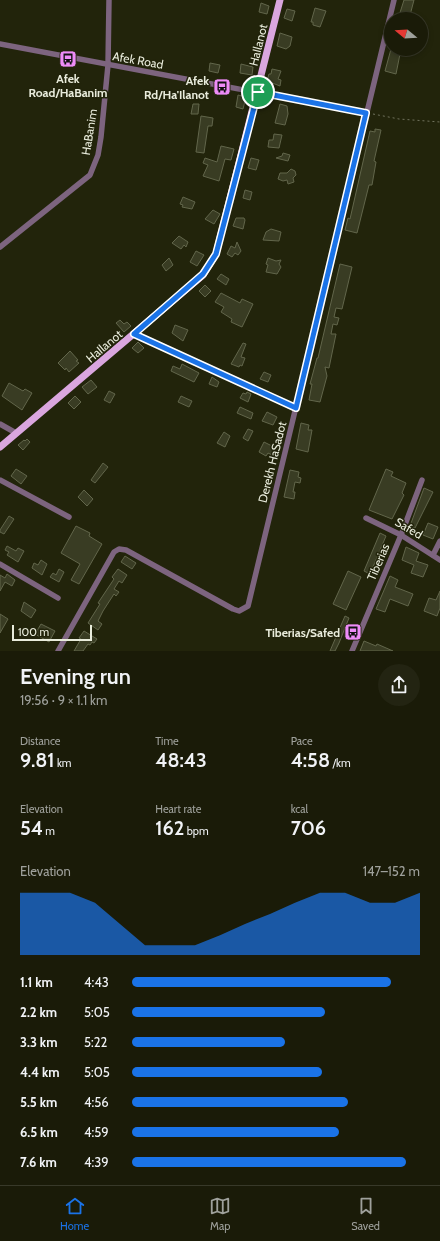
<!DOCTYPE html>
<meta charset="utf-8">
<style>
:root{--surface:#1a1b08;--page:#232412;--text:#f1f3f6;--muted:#9fa19c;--line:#383929;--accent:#1a73e8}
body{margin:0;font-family:Cabin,sans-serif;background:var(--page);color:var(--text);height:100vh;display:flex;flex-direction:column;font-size:15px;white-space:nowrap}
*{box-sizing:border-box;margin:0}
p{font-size:13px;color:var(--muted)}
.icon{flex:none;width:22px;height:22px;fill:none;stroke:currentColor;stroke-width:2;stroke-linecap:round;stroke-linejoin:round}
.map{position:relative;height:651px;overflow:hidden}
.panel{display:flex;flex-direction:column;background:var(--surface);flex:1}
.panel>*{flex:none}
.needle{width:26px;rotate:288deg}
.buttons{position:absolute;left:384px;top:12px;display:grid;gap:8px}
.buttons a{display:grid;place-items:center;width:44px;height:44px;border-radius:50%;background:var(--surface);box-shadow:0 2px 6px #0003,0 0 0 1px var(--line);font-size:20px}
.scale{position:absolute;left:12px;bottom:10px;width:80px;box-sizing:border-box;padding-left:4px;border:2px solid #e9ecdc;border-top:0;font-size:11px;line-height:14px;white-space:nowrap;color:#e9ecdc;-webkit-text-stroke:3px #22240b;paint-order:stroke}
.pin{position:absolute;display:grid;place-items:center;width:34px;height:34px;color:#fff;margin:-17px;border:2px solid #fff;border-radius:50%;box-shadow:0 1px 4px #0007}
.round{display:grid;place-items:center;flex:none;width:42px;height:42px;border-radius:21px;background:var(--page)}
.head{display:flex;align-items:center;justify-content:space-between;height:68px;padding:0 20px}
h1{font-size:22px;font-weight:600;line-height:30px}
.figures{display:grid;grid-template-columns:repeat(3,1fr);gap:6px;height:68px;padding:4px 20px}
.figures div{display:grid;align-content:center}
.figures b{font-size:20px;font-weight:600}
.figures small{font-size:11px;font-weight:400}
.figures p{font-size:11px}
.chart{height:112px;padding:8px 20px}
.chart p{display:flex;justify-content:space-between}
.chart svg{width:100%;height:72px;margin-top:4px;fill:var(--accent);opacity:.7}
ul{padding:0 20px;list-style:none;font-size:13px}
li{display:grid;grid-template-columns:64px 48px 1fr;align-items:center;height:30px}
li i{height:10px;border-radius:5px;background:var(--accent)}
.tabs{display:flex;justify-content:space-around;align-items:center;height:56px;border-top:1px solid var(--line);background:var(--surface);font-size:11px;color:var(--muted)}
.tabs a{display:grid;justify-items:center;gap:2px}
.tabs .current{color:var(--accent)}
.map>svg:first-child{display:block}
.building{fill:#393c23;stroke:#62664b}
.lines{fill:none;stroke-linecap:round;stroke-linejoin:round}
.path{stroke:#71735e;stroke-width:1;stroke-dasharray:2 3;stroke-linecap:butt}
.minor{stroke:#7d647f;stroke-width:5.5}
.major{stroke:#daa6df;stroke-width:7}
.route-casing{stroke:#fff;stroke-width:8}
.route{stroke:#1a73e8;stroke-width:5}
.labels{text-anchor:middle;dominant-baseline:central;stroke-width:3;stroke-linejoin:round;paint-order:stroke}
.street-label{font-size:12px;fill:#e9ecdc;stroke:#22240b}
.poi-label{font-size:12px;font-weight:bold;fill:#e9ecdc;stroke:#22240b;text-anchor:end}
</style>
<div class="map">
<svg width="440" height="651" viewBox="0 0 440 651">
<rect width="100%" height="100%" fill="#22240b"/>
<!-- building -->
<g class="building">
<polygon points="404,0 414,0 409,19 398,19"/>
<polygon points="261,3 269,6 267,14 259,12"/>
<polygon points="315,8 326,11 320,27 313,25 313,22 311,22"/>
<polygon points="287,9 295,11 292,21 284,18"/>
<polygon points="280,33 292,37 290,46 286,49 277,46"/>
<polygon points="391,49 401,49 396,74 385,71"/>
<polygon points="210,63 220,65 218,73 209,71"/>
<polygon points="241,64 253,67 252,75 240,73"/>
<polygon points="272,69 281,71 278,79 281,80 280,86 267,81 269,74 271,74"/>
<polygon points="238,95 246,97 243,109 236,107"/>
<polygon points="193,104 199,104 198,114 191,114"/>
<polygon points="280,104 287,106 288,114 285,125 275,123"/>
<polygon points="201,116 213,118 212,126 208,126 204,153 196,152"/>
<polygon points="375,129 381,130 374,161 376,162 372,185 369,185 357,233 345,230 348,218 350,219 370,131 375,132"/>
<polygon points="274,134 282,135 279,148 268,147 269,140 273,140"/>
<polygon points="221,146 234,149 231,160 225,159 219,181 203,176 208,165 203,163 205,158 217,162"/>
<polygon points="283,153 290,155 288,161 276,158 282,156"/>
<polygon points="251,158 259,160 256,170 248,168"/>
<polygon points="291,169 295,171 296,175 293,178 294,182 288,184 287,180 283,181 278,179 280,173 287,173"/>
<polygon points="245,190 252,192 250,200 243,198"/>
<polygon points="183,197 195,202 192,209 182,207 183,205 180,204"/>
<polygon points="213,210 220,214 214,224 205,219"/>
<polygon points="236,218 244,218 245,220 243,229 233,226"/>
<polygon points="271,229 281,232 279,241 263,240 266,232"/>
<polygon points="179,236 188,242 186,247 184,245 181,249 172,243"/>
<polygon points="237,242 241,251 238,255 235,253 232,257 227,254 231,246 235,248"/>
<polygon points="196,251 204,255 197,266 190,262"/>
<polygon points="169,258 173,265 166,271 162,265"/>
<polygon points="268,258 276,261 281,260 279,264 281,267 277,274 266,272 268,265 266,264"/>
<polygon points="340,264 352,267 342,309 336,308 334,317 339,318 337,325 333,324 331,334 336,334 329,368 325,367 327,376 320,402 309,400 312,384 310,384 317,358 318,358"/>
<polygon points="221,274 229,279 226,285 217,279"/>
<polygon points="205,285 211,291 205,297 199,291"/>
<polygon points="221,293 240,303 242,299 253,304 242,327 231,322 232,319 221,312 224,307 215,302"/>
<polygon points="120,320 124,324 127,322 131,326 124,332 116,323"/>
<polygon points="175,325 188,330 183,341 172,333"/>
<polygon points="138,342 144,348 138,353 132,348"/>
<polygon points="243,343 246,344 241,357 245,358 242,366 240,365 239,367 231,364"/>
<polygon points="70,351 78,360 76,361 79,363 69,372 66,368 65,370 58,363"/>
<polygon points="182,364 199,373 194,382 171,371 173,366 180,369"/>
<polygon points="264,372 271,375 268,382 260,379"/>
<polygon points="212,377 219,382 217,387 209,384"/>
<polygon points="91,380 97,387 88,394 82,387"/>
<polygon points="9,383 23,391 25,389 32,393 22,410 2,396"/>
<polygon points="109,391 115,394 110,403 104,400"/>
<polygon points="247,392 251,394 248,402 240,398 243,393 246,394"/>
<polygon points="75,396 81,402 74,409 68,403"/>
<polygon points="181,396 192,401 189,407 178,402"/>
<polygon points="240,407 253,413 251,419 237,413"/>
<polygon points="267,412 277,417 273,425 262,421"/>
<polygon points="301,423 309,425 308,430 312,430 308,452 296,449"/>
<polygon points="248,429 253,431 248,441 243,438"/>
<polygon points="224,432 230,436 225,447 217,443"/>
<polygon points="27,439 30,442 23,450 18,445 24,440 25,441"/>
<polygon points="264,442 276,448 272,455 268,453 266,456 259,452"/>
<polygon points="103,463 108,467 95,483 91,480"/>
<polygon points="16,469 27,476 21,484 11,476"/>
<polygon points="386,469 393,472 391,476 406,483 402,493 404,495 392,519 369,510"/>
<polygon points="290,470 299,472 298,477 301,478 300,483 295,482 293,492 295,492 294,499 284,497"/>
<polygon points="424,488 433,492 415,528 410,526"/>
<polygon points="84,490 93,499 87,506 78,497"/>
<polygon points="9,516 14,519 4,534 0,532 0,530"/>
<polygon points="428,523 438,527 433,539 423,535"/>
<polygon points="76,526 90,533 89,536 102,544 79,584 71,580 80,564 61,553"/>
<polygon points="380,533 386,536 370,574 364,571"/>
<polygon points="7,546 16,551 18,548 24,551 18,562 7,555 9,552 5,550"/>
<polygon points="406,547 419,553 416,561 428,565 423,577 411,573 414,565 402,560"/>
<polygon points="125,556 136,563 132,569 121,562"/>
<polygon points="41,560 47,564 42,575 32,568 34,563 38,565"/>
<polygon points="59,569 64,572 59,582 50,577 53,573 56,575"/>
<polygon points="118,569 127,575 122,583 119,581 114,589 119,592 116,596 114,594 103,611 98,621 102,624 98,630 88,623 100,604 98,603 114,579 112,577"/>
<polygon points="348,571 361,577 346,610 333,604"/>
<polygon points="7,574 15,580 12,586 5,582 0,591 0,575 5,578"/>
<polygon points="390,576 398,580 395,587 413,594 408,606 390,599 385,612 376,609"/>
<polygon points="440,591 440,608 437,616 424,611 429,598 436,600"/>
<polygon points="24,602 36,610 31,618 21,611"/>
<polygon points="0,614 8,619 0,633"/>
<polygon points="345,616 349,618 339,643 335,651 330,651"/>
<polygon points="41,624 55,631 49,642 35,634"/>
<polygon points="84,631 97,639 94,643 92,642 90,645 88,644 83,651 74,651 81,639 79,638"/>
<polygon points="364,641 376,646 377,644 393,651 360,651"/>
</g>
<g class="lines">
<!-- path -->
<polyline class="path" points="373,114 399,119 440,122"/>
<!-- minor -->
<g class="minor">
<polyline points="0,44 366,113"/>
<polyline points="0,247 90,175 98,155 101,137 108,65 109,0"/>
<polyline points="135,334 296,408"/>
<polyline points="0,424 16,433"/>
<polyline points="0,480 69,517"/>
<polyline points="366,518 401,535 440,560"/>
<polyline points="433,555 440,541"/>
<polyline points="0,564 58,598"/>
<polyline points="58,651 114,552 119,549 126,550 233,609 239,611 248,606 394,0"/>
<polyline points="352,651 401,535 422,480"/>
</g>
<!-- major -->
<polyline class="major" points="0,447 203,275 216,254 280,0"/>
</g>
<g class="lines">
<!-- route casing -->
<g class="route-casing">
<polygon id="route" points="258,92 366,113 296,408 134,334 203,274 216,254"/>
</g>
<!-- route -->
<use href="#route" class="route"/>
</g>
<!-- icons -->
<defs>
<g id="bus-square" transform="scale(0.9)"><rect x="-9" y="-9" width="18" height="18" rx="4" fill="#ee8cf8" stroke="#22240b"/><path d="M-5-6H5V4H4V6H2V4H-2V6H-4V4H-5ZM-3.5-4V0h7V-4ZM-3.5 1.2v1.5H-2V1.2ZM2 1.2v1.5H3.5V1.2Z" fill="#111"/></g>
</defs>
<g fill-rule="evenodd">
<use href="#bus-square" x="68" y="59"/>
<use href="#bus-square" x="222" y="87"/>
<use href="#bus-square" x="353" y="632"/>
</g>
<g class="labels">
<!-- street labels -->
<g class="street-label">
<text transform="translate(258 45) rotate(-76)">HaIlanot</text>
<text transform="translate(138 60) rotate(10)">Afek Road</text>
<text transform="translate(89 132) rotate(-81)">HaBanim</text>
<text transform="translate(104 346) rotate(-40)">HaIlanot</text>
<text transform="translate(272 462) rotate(-76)">Derekh HaSadot</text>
<text transform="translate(409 528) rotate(30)">Safed</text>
<text transform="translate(378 562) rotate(-67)">Tiberias</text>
</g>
<!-- poi labels -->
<g class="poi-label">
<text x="68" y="78" text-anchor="middle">Afek<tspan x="68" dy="14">Road/HaBanim</tspan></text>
<text x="209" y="80">Afek<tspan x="209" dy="14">Rd/Ha'Ilanot</tspan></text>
<text x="340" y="632">Tiberias/Safed</text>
</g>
</g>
</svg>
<div class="buttons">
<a><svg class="needle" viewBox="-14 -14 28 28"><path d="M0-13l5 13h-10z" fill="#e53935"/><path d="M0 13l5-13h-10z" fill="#9fa19c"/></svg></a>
</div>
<div class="scale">100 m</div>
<div class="pin" style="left:258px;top:92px;background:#1e9e55"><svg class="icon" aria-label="arrive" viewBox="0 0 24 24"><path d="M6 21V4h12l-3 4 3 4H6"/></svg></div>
</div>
<section class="panel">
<div class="head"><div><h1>Evening run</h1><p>19:56 · 9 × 1.1 km</p></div><a class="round"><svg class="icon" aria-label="share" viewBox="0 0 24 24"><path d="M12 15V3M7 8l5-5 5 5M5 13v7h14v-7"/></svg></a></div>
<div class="figures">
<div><p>Distance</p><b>9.81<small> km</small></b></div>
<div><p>Time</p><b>48:43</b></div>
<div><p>Pace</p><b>4:58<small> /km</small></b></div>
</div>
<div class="figures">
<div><p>Elevation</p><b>54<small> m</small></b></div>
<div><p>Heart rate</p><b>162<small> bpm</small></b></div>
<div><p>kcal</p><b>706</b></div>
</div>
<div class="chart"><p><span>Elevation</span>147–152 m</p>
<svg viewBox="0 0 160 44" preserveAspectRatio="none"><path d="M0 44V6L10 6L20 6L30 12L40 25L50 38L60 38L70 38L80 32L90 25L100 19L110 12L120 6L130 6L140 12L150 12L160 6V44z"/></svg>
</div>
<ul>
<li><b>1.1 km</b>4:43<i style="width:90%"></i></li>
<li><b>2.2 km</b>5:05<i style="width:67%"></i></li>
<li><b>3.3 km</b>5:22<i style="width:53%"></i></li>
<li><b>4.4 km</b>5:05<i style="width:66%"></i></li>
<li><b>5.5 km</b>4:56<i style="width:75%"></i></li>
<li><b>6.5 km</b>4:59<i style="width:72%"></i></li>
<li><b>7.6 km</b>4:39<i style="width:95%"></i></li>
</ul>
</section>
<nav class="tabs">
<a class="current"><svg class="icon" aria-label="home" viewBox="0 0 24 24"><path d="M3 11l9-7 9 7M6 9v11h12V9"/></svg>Home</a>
<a><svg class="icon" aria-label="map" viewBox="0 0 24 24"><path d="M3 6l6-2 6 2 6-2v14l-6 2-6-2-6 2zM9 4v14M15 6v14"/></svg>Map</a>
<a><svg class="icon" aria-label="saved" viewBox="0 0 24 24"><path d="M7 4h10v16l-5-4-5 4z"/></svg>Saved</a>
</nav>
